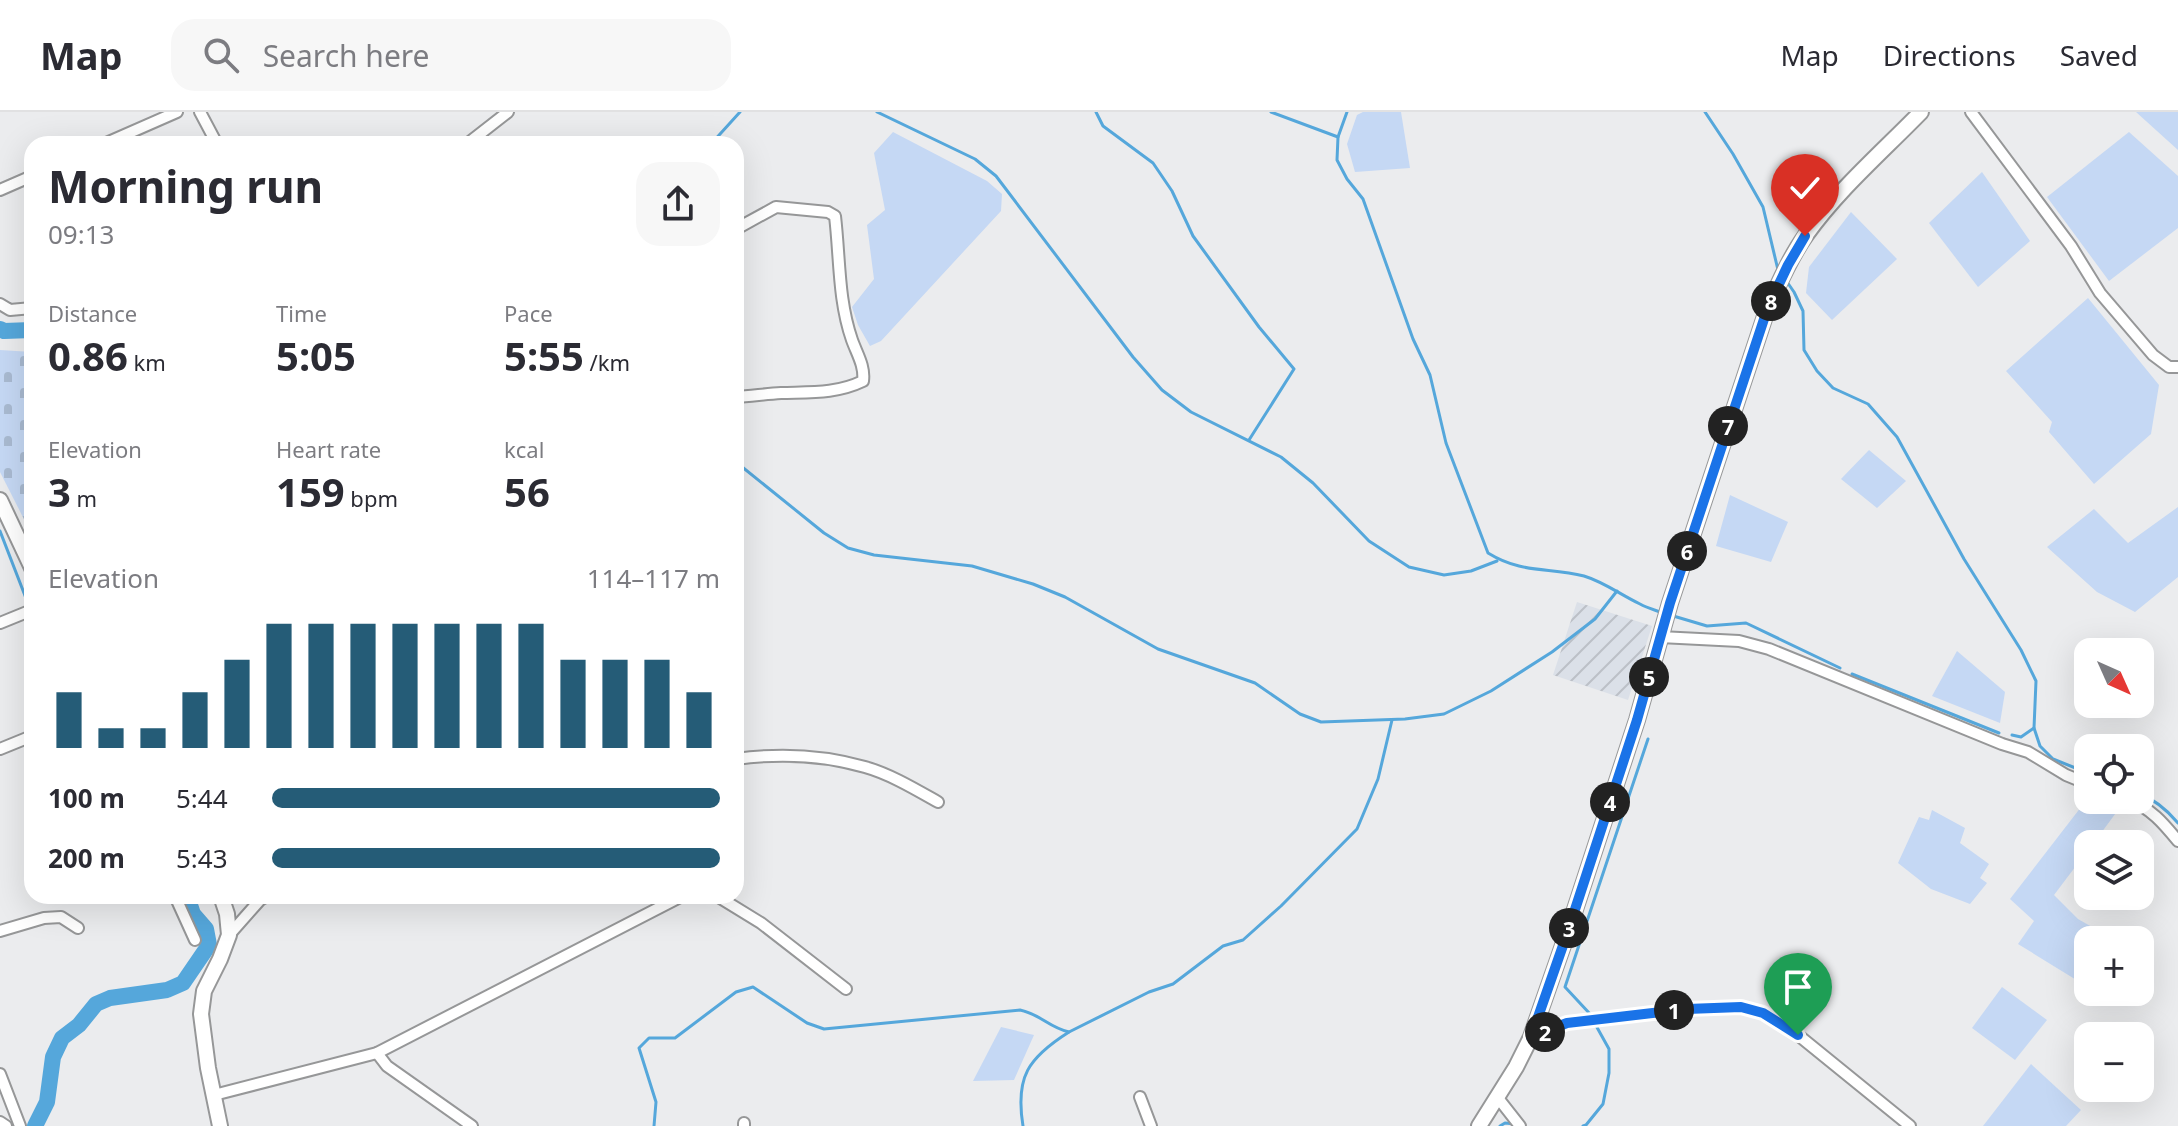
<!DOCTYPE html>
<meta charset="utf-8">
<style>
:root{--surface:#fff;--page:#f7f7f7;--text:#2b2b33;--muted:#7c7c81;--line:#e1e1e2;--accent:#255c77}
body{margin:0;font-family:"Noto Sans",sans-serif;background:var(--page);color:var(--text);height:100vh;display:flex;flex-direction:column;font-size:30px;white-space:nowrap}
*{box-sizing:border-box;margin:0}
p{font-size:26px;color:var(--muted)}
.icon{flex:none;width:44px;height:44px;fill:none;stroke:currentColor;stroke-width:2;stroke-linecap:round;stroke-linejoin:round}
.map{position:relative;flex:1;overflow:hidden}
.sheet{position:absolute;left:24px;top:24px;width:720px;height:768px;display:flex;flex-direction:column;background:var(--surface);border-radius:24px;box-shadow:0 8px 32px #0002}
.sheet>*{flex:none}
.needle{width:52px;rotate:135deg}
.tools{position:absolute;left:2074px;top:526px;display:grid;gap:16px}
.tools a{display:grid;place-items:center;width:80px;height:80px;border-radius:16px;background:var(--surface);box-shadow:0 8px 32px #0002;font-size:40px}
.pin{position:absolute;display:grid;place-items:center;width:68px;height:68px;color:#fff;margin:-82px -34px;border-radius:50% 50% 50% 0;rotate:-45deg;box-shadow:0 0 8px #0007}
.pin .icon{rotate:45deg}
.km{position:absolute;width:40px;height:40px;margin:-20px;border-radius:50%;background:#222;color:#fff;font-size:22px;line-height:40px;text-align:center}
.round{display:grid;place-items:center;flex:none;width:84px;height:84px;border-radius:24px;background:var(--page)}
.head{display:flex;align-items:center;justify-content:space-between;height:136px;padding:0 24px}
h1{font-size:44px;font-weight:700;line-height:60px}
.figures{display:grid;grid-template-columns:repeat(3,1fr);gap:12px;height:136px;padding:8px 24px}
.figures div{display:grid;align-content:center}
.figures b{font-size:40px;font-weight:700}
.figures small{font-size:22px;font-weight:400}
.figures p{font-size:22px}
.chart{height:224px;padding:16px 24px}
.chart p{display:flex;justify-content:space-between}
.chart svg{width:100%;height:144px;margin-top:8px;stroke:var(--accent);stroke-width:6}
ul{padding:0 24px;list-style:none;font-size:26px}
li{display:grid;grid-template-columns:128px 96px 1fr;align-items:center;height:60px}
li i{height:20px;border-radius:10px;background:var(--accent)}
header{display:flex;align-items:center;gap:48px;box-sizing:border-box;height:112px;padding:0 40px;background:var(--surface);border-bottom:2px solid var(--line)}
header strong{font-size:38px}
nav{display:flex;gap:44px;margin-inline-start:auto;font-size:28px}
.search{width:560px;height:72px;background:var(--page);display:flex;align-items:center;gap:20px;box-sizing:border-box;padding:0 28px;border-radius:24px;color:var(--muted);font-size:30px}
.map>svg:first-child{display:block}
.industrial{fill:url(#industrial-furrows)}
.green{fill:#c5d8f4}
.cemetery{fill:url(#cemetery-stones)}
.lines{fill:none;stroke-linecap:round;stroke-linejoin:round}
.stream{stroke:#55a7db;stroke-width:3}
.river{stroke:#55a7db;stroke-width:16}
.street-casing{stroke:#969798;stroke-width:14}
.secondary-casing{stroke:#969798;stroke-width:18}
.street{stroke:#fff;stroke-width:10}
.secondary{stroke:#fff;stroke-width:14}
.route-casing{stroke:#fff;stroke-width:16}
.route{stroke:#1a73e8;stroke-width:10}
</style>
<header>
<strong>Map</strong>
<div class="search"><svg class="icon" aria-label="search" viewBox="0 0 24 24"><circle cx="10" cy="10" r="6"/><path d="M15 15l6 6"/></svg>Search here</div>
<nav><a>Map</a><a>Directions</a><a>Saved</a></nav>
</header>
<div class="map">
<svg width="2178" height="1014" viewBox="0 0 2178 1014">
<defs>
<pattern id="industrial-furrows" width="10" height="10" patternUnits="userSpaceOnUse" patternTransform="scale(2)"><rect width="10" height="10" fill="#dbe0e8"/><path d="M-1 1l2-2M0 10L10 0M9 11l2-2" fill="none" stroke="#bcc0c7"/></pattern>
<pattern id="cemetery-stones" width="16" height="16" patternUnits="userSpaceOnUse" patternTransform="scale(2)"><rect width="16" height="16" fill="#c5d8f4"/><path d="M2 7V4a2 2 0 0 1 4 0v3zM10 15v-3a2 2 0 0 1 4 0v3z" fill="#a9bad1"/></pattern>
</defs>
<rect width="100%" height="100%" fill="#ebecee"/>
<!-- industrial -->
<polygon class="industrial" points="1577,490 1652,514 1628,588 1553,563"/>
<!-- green -->
<g class="green">
<polygon points="1363,0 1401,0 1410,56 1355,60 1347,32 1357,3"/>
<polygon points="2136,0 2178,0 2178,38"/>
<polygon points="893,20 987,69 1002,82 1001,99 881,229 870,234 858,213 852,195 874,167 867,113 885,98 874,41"/>
<polygon points="2129,20 2178,64 2178,116 2109,169 2047,85"/>
<polygon points="1982,60 2030,129 1978,175 1929,111"/>
<polygon points="1851,100 1897,147 1832,208 1806,181 1809,155"/>
<polygon points="2088,186 2159,273 2151,322 2094,372 2049,320 2052,310 2006,259"/>
<polygon points="1869,338 1906,369 1877,396 1841,367"/>
<polygon points="1730,383 1788,410 1771,450 1716,434"/>
<polygon points="2178,395 2178,465 2135,500 2097,480 2047,435 2094,397 2128,431"/>
<polygon points="1957,539 2005,580 2000,611 1932,584"/>
<polygon points="2088,686 2088,688 2103,688 2121,694 2093,732 2088,732 2088,738 2054,783 2078,807 2113,827 2088,828 2088,857 2078,869 2018,832 2034,809 2010,787"/>
<polygon points="1932,698 1965,716 1960,731 1989,752 1980,766 1987,771 1970,792 1931,777 1898,751 1919,705 1929,708"/>
<polygon points="2002,875 2047,908 2015,948 1972,916"/>
<polygon points="1001,915 1034,923 1014,968 973,969"/>
<polygon points="2031,952 2081,998 2066,1014 1983,1014"/>
</g>
<!-- cemetery -->
<polygon class="cemetery" points="0,238 32,240 32,423 0,360"/>
<g class="lines">
<!-- stream -->
<g class="stream">
<polyline points="877,0 975,47 996,64 1133,245 1162,278 1191,300 1281,345 1313,371 1369,429 1409,455 1444,463 1471,459 1497,449"/>
<polyline points="1096,0 1103,14 1153,51 1172,79 1193,124 1259,215 1294,257 1249,328"/>
<polyline points="1271,0 1338,25"/>
<path d="M1347,0L1338,25L1337,48L1347,67L1363,87L1413,227L1430,263L1446,331L1488,441C1522,462 1548,455 1584,464C1604,470 1621,483 1640,492C1647,496 1655,498 1663,501"/>
<polyline points="1705,0 1733,42 1763,95 1778,158"/>
<polyline points="711,32 740,0"/>
<polyline points="1785,167 1794,180 1803,199 1804,238 1817,259 1833,276 1868,292 1897,325 1964,447 2021,538 2036,569 2034,616 2040,634 2053,647 2088,661"/>
<polyline points="736,350 824,421 848,436 874,443 972,454 1033,472 1065,485 1158,537 1255,571 1300,602 1321,610 1405,607 1444,602 1491,579 1552,540 1595,507 1617,479"/>
<polyline points="0,419 29,494"/>
<polyline points="1670,503 1707,514 1746,511 1840,556"/>
<polyline points="1852,562 1999,621"/>
<polyline points="2012,623 2021,625 2034,616"/>
<path d="M2140,682C2156,688 2167,698 2178,711"/>
<polyline points="1591,903 1565,875 1648,627"/>
<path d="M654,1014L656,990L639,936L649,926H675L736,880L753,875L807,911L824,917L1020,898C1042,903 1048,915 1069,920L1149,880L1173,872L1223,834L1243,828L1281,794L1357,717L1378,667L1392,608"/>
<path d="M1023,1014C1015,965 1028,946 1069,920"/>
<polyline points="1500,1014 1505,1011 1515,1012"/>
<polyline points="1583,1014 1586,1013 1603,992 1609,961 1609,937 1594,910"/>
</g>
<!-- river -->
<g class="river">
<polyline points="0,217 4,219 32,218"/>
<polyline points="35,1014 47,990 53,945 62,926 79,913 96,892 110,886 167,878 183,871 209,833 206,817 193,802 187,784"/>
</g>
<!-- street casing -->
<g class="street-casing">
<g id="street">
<polyline points="200,0 217,32"/>
<polyline points="1971,0 2071,134 2100,181 2153,243 2169,255 2178,255"/>
<polyline points="104,32 177,0"/>
<polyline points="467,32 508,0"/>
<polyline points="0,78 32,64"/>
<path d="M736,117L776,95L828,100L835,104C840,146 838,188 852,228C857,242 865,254 863,269C836,282 810,280 781,281C766,282 751,284 736,285"/>
<polyline points="0,192 10,198 32,196"/>
<polyline points="0,511 32,498"/>
<polyline points="1660,525 1739,529 1769,537 2002,632 2028,640 2066,663 2088,672"/>
<polyline points="0,637 32,624"/>
<path d="M736,647C779,641 823,643 865,655C890,662 915,677 938,690"/>
<path d="M2128,688C2150,695 2164,712 2178,729"/>
<polyline points="175,784 195,828"/>
<polyline points="717,784 761,811 846,877"/>
<polyline points="0,819 44,806 61,805 78,816"/>
<polyline points="229,823 260,788 267,784"/>
<polyline points="1531,925 1567,911 1687,897 1741,895 1763,901 1798,923 1910,1014"/>
<polyline points="377,941 387,954 472,1014"/>
<polyline points="0,962 20,1014"/>
<polyline points="214,983 377,941 682,784"/>
<polyline points="1140,985 1151,1014"/>
<polyline points="1498,986 1520,1014"/>
<polyline points="0,1010 6,1014"/>
<polyline points="744,1014 744,1011"/>
</g>
</g>
<!-- secondary casing -->
<g class="secondary-casing">
<g id="secondary">
<polyline points="0,388 32,456"/>
<polyline points="220,1014 208,956 201,902 204,879 220,847 229,823 227,802 221,784"/>
<path d="M1479,1014L1516,955L1531,925L1567,822L1637,608L1670,491L1768,195C1780,170 1790,145 1806,123C1838,78 1882,40 1921,0"/>
</g>
</g>
<!-- street -->
<use href="#street" class="street"/>
<!-- secondary -->
<use href="#secondary" class="secondary"/>
</g>
<g class="lines">
<!-- route casing -->
<g class="route-casing">
<polyline id="route" points="1798,923 1763,901 1741,895 1687,897 1567,911 1531,925 1567,822 1637,608 1670,491 1768,195 1788,153 1805,124"/>
</g>
<!-- route -->
<use href="#route" class="route"/>
</g>
</svg>
<div class="tools">
<a><svg class="needle" viewBox="-14 -14 28 28"><path d="M0-13l5 13h-10z" fill="#e53935"/><path d="M0 13l5-13h-10z" fill="#7c7c81"/></svg></a>
<a><svg class="icon" aria-label="locate" viewBox="0 0 24 24"><circle cx="12" cy="12" r="6"/><path d="M12 2v4M12 18v4M2 12h4M18 12h4"/></svg></a>
<a><svg class="icon" aria-label="layers" viewBox="0 0 24 24"><path d="M12 4l9 5-9 5-9-5zM3 14l9 5 9-5"/></svg></a>
<a>+</a>
<a>−</a>
</div>
<div class="pin" style="left:1798px;top:923px;background:#1e9e55"><svg class="icon" aria-label="arrive" viewBox="0 0 24 24"><path d="M6 21V4h12l-3 4 3 4H6"/></svg></div>
<div class="pin" style="left:1805px;top:124px;background:#d93025"><svg class="icon" aria-label="check" viewBox="0 0 24 24"><path d="M5 12l5 5 9-10"/></svg></div>
<b class="km" style="left:1674px;top:898px">1</b>
<b class="km" style="left:1545px;top:920px">2</b>
<b class="km" style="left:1569px;top:816px">3</b>
<b class="km" style="left:1610px;top:690px">4</b>
<b class="km" style="left:1649px;top:565px">5</b>
<b class="km" style="left:1687px;top:439px">6</b>
<b class="km" style="left:1728px;top:314px">7</b>
<b class="km" style="left:1771px;top:189px">8</b>
<section class="sheet">
<div class="head"><div><h1>Morning run</h1><p>09:13</p></div><a class="round"><svg class="icon" aria-label="share" viewBox="0 0 24 24"><path d="M12 15V3M7 8l5-5 5 5M5 13v7h14v-7"/></svg></a></div>
<div class="figures">
<div><p>Distance</p><b>0.86<small> km</small></b></div>
<div><p>Time</p><b>5:05</b></div>
<div><p>Pace</p><b>5:55<small> /km</small></b></div>
</div>
<div class="figures">
<div><p>Elevation</p><b>3<small> m</small></b></div>
<div><p>Heart rate</p><b>159<small> bpm</small></b></div>
<div><p>kcal</p><b>56</b></div>
</div>
<div class="chart"><p><span>Elevation</span>114–117 m</p>
<svg viewBox="0 0 160 44" preserveAspectRatio="none"><path d="M5 44V27M15 44V38M25 44V38M35 44V27M45 44V17M55 44V6M65 44V6M75 44V6M85 44V6M95 44V6M105 44V6M115 44V6M125 44V17M135 44V17M145 44V17M155 44V27"/></svg>
</div>
<ul>
<li><b>100 m</b>5:44<i style="width:100%"></i></li>
<li><b>200 m</b>5:43<i style="width:100%"></i></li>
</ul>
</section>
</div>
